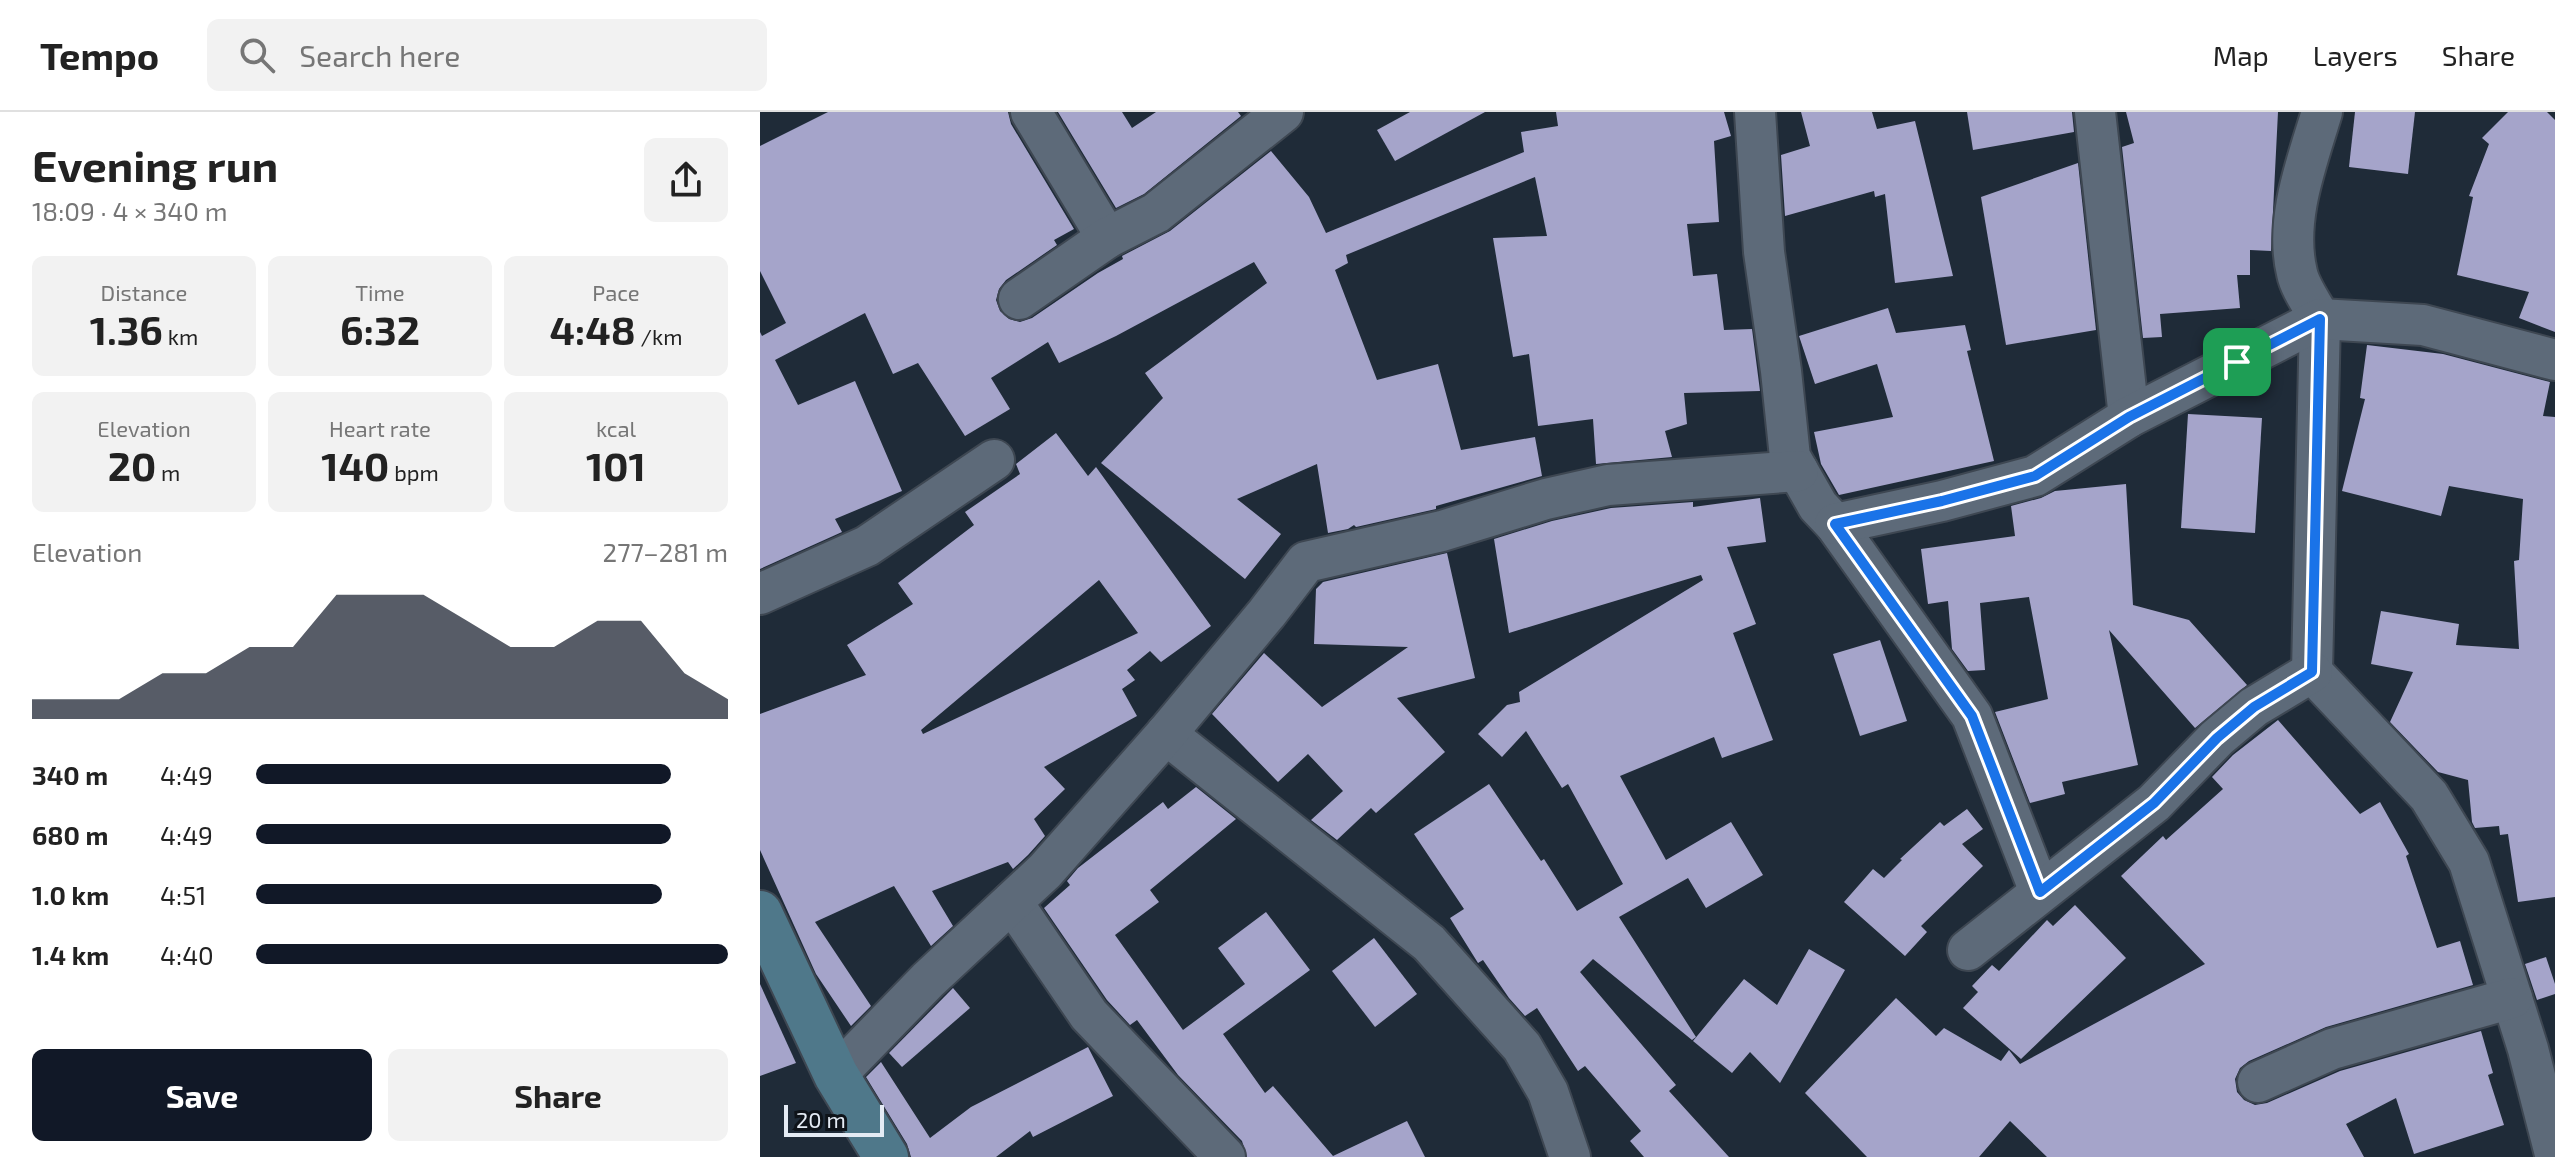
<!DOCTYPE html>
<meta charset="utf-8">
<style>
:root{--surface:#fff;--page:#f2f2f2;--text:#222;--muted:#767676;--line:#e0e0e0;--accent:#111827}
body{margin:0;font-family:"Exo 2",sans-serif;background:var(--page);color:var(--text);height:100vh;display:flex;flex-direction:column;font-size:30px;white-space:nowrap}
*{box-sizing:border-box;margin:0}
p{font-size:26px;color:var(--muted)}
.icon{flex:none;width:44px;height:44px;fill:none;stroke:currentColor;stroke-width:2;stroke-linecap:round;stroke-linejoin:round}
.map{position:relative;flex:1;overflow:hidden}
.details{display:flex;flex-direction:column;background:var(--surface);width:760px}
.details>*{flex:none}
.scale{position:absolute;left:24px;bottom:20px;width:100px;box-sizing:border-box;padding-left:8px;border:4px solid #e4ebf4;border-top:0;font-size:22px;line-height:28px;white-space:nowrap;color:#e4ebf4;-webkit-text-stroke:6px #0e1319;paint-order:stroke}
.pin{position:absolute;display:grid;place-items:center;width:68px;height:68px;color:#fff;margin:-34px;border-radius:16px;box-shadow:0 4px 12px #0006}
.round{display:grid;place-items:center;flex:none;width:84px;height:84px;border-radius:12px;background:var(--page)}
.head{display:flex;align-items:center;justify-content:space-between;height:136px;padding:0 32px}
h1{font-size:44px;font-weight:700;line-height:60px}
.stats{display:grid;grid-template-columns:repeat(3,1fr);gap:12px;height:136px;padding:8px 32px}
.stats div{display:grid;align-content:center;border-radius:12px;background:var(--page);text-align:center}
.stats b{font-size:40px;font-weight:700}
.stats small{font-size:22px;font-weight:400}
.stats p{font-size:22px}
.chart{height:224px;padding:16px 32px}
.chart p{display:flex;justify-content:space-between}
.chart svg{width:100%;height:144px;margin-top:8px;fill:var(--accent);opacity:.7}
.action{display:flex;gap:16px;margin-top:auto;padding:16px 32px}
.action a{flex:1;height:92px;border-radius:12px;background:var(--accent);color:#fff;font-size:32px;font-weight:700;line-height:92px;text-align:center}
.action a+a{background:var(--page);color:var(--text)}
ul{padding:0 32px;list-style:none;font-size:26px}
li{display:grid;grid-template-columns:128px 96px 1fr;align-items:center;height:60px}
li i{height:20px;border-radius:10px;background:var(--accent)}
header{display:flex;align-items:center;gap:48px;box-sizing:border-box;height:112px;padding:0 40px;background:var(--surface);border-bottom:2px solid var(--line)}
header strong{font-size:38px}
nav{display:flex;gap:44px;margin-inline-start:auto;font-size:28px}
.search{width:560px;height:72px;background:var(--page);display:flex;align-items:center;gap:20px;box-sizing:border-box;padding:0 28px;border-radius:12px;color:var(--muted);font-size:30px}
main{display:flex;flex:1;min-height:0}
.map>svg:first-child{display:block}
.building{fill:#a5a4ca;fill-rule:evenodd}
.lines{fill:none;stroke-linecap:round;stroke-linejoin:round}
.street-casing{stroke:#3e4752;stroke-width:44}
.secondary-casing{stroke:#3e4752;stroke-width:48}
.street{stroke:#5d6a79;stroke-width:40}
.secondary{stroke:#4f788a;stroke-width:44}
.route-casing{stroke:#fff;stroke-width:16}
.route{stroke:#1a73e8;stroke-width:10}
</style>
<header>
<strong>Tempo</strong>
<div class="search"><svg class="icon" aria-label="search" viewBox="0 0 24 24"><circle cx="10" cy="10" r="6"/><path d="M15 15l6 6"/></svg>Search here</div>
<nav><a>Map</a><a>Layers</a><a>Share</a></nav>
</header>
<main>
<section class="details">
<div class="head"><div><h1>Evening run</h1><p>18:09 · 4 × 340 m</p></div><a class="round"><svg class="icon" aria-label="share" viewBox="0 0 24 24"><path d="M12 15V3M7 8l5-5 5 5M5 13v7h14v-7"/></svg></a></div>
<div class="stats">
<div><p>Distance</p><b>1.36<small> km</small></b></div>
<div><p>Time</p><b>6:32</b></div>
<div><p>Pace</p><b>4:48<small> /km</small></b></div>
</div>
<div class="stats">
<div><p>Elevation</p><b>20<small> m</small></b></div>
<div><p>Heart rate</p><b>140<small> bpm</small></b></div>
<div><p>kcal</p><b>101</b></div>
</div>
<div class="chart"><p><span>Elevation</span>277–281 m</p>
<svg viewBox="0 0 160 44" preserveAspectRatio="none"><path d="M0 44V38L10 38L20 38L30 30L40 30L50 22L60 22L70 6L80 6L90 6L100 14L110 22L120 22L130 14L140 14L150 30L160 38V44z"/></svg>
</div>
<ul>
<li><b>340 m</b>4:49<i style="width:88%"></i></li>
<li><b>680 m</b>4:49<i style="width:88%"></i></li>
<li><b>1.0 km</b>4:51<i style="width:86%"></i></li>
<li><b>1.4 km</b>4:40<i style="width:100%"></i></li>
</ul>
<div class="action"><a>Save</a><a>Share</a></div>
</section>
<div class="map">
<svg width="1795" height="1045" viewBox="0 0 1795 1045">
<rect width="100%" height="100%" fill="#1f2b38"/>
<!-- building -->
<g class="building">
<polygon points="68,0 248,0 251,12 314,117 294,128 297,133 246,168 239,177 236,188 240,199 249,207 260,210 272,206 338,161 363,147 362,144 410,119 511,39 549,85 566,121 764,40 761,20 798,14 796,0 964,0 971,24 954,29 959,110 927,112 933,164 957,162 964,218 992,217 1000,279 924,281 927,312 905,319 912,345 836,352 833,307 778,314 769,242 753,245 733,126 787,124 775,65 586,143 588,151 575,158 617,268 678,252 701,338 775,325 782,364 676,394 676,397 596,415 594,413 588,417 568,421 557,352 477,387 521,422 485,467 341,351 403,286 385,261 507,171 494,150 356,224 299,251 288,230 231,266 250,297 205,324 158,251 133,262 105,201 15,248 38,293 95,269 142,379 75,407 82,420 0,457 0,220 2,224 26,211 0,159 0,34"/>
<polygon points="298,0 362,0 372,16 396,0 478,0 481,4 384,82 356,96"/>
<polygon points="650,0 725,0 635,49 617,18"/>
<polygon points="1041,0 1112,0 1117,17 1155,9 1193,164 1135,171 1125,82 1115,85 1114,79 1025,104 1021,43 1050,34"/>
<polygon points="1207,0 1312,0 1314,20 1213,38"/>
<polygon points="1366,0 1518,0 1511,139 1490,138 1490,163 1477,163 1480,196 1400,202 1402,225 1383,226 1362,35 1374,31"/>
<polygon points="1595,0 1655,0 1648,62 1589,55"/>
<polygon points="1748,0 1787,0 1795,8 1795,220 1759,206 1769,180 1697,163 1713,85 1709,84 1729,32 1722,26"/>
<polygon points="1318,51 1336,218 1246,233 1221,85"/>
<polygon points="1128,196 1136,221 1205,213 1211,238 1207,239 1234,349 1079,383 1061,352 1054,320 1133,305 1117,252 1055,272 1039,224"/>
<polygon points="1607,233 1683,242 1790,270 1783,304 1795,305 1795,785 1758,790 1748,722 1740,723 1739,714 1715,716 1712,710 1708,668 1678,660 1630,610 1653,560 1611,552 1621,499 1699,512 1696,533 1759,537 1754,449 1759,448 1763,387 1689,374 1681,404 1582,379 1605,287 1600,286"/>
<polygon points="1428,302 1502,306 1495,421 1421,416"/>
<path d="M296,321L328,364L336,355L451,514L401,550L390,539L367,558L375,568L362,577L377,604L284,655L305,677L274,707L285,724L268,743L253,757L248,750L172,779L193,814L171,834L134,774L55,810L111,894L91,914L56,862L0,738V602L106,563L87,533L153,492L138,471L214,413L205,400L260,362L256,352ZM339,468L378,521L163,622L161,618Z"/>
<polygon points="1366,372 1373,493 1429,508 1487,573 1435,616 1349,518 1378,653 1302,670 1305,682 1270,691 1235,600 1288,587 1269,485 1220,491 1225,558 1208,559 1192,537 1188,489 1168,492 1161,437 1255,424 1251,394 1281,386 1295,379"/>
<polygon points="1000,386 1006,430 967,435 996,512 973,521 1013,628 962,646 954,625 860,664 906,748 971,710 1003,763 946,796 928,766 859,805 936,925 932,928 833,847 820,860 916,973 909,979 969,1045 884,1045 870,1029 881,1019 825,954 818,959 777,896 765,904 749,886 723,848 718,851 690,806 704,797 654,722 729,672 781,749 784,747 817,799 863,772 808,672 802,676 766,619 742,645 718,622 747,593 760,590 759,580 943,468 941,463 749,521 734,427 792,409 851,396 933,390 933,395"/>
<polygon points="687,441 715,566 637,586 685,640 616,701 611,696 577,728 551,708 583,679 548,642 518,670 452,602 504,541 562,595 648,535 554,532 556,477 563,470"/>
<polygon points="1120,528 1147,609 1100,624 1073,542"/>
<polygon points="1518,608 1600,702 1620,690 1649,742 1646,744 1677,836 1700,829 1713,873 1566,915 1489,949 1480,956 1475,967 1477,980 1484,988 1495,993 1507,991 1580,959 1721,919 1733,961 1728,963 1744,1013 1654,1042 1636,986 1586,1012 1604,1045 1287,1045 1250,1009 1219,1045 1107,1045 1045,981 1136,886 1176,924 1184,916 1241,949 1249,938 1260,952 1445,852 1361,764 1403,724 1406,728 1463,677 1452,665 1473,643"/>
<polygon points="436,675 476,707 390,778 399,790 355,823 423,918 485,872 458,836 506,800 550,858 463,922 505,981 513,974 573,1044 647,1009 665,1045 487,1045 482,1029 418,963 377,908 370,913 347,888 284,796 310,773 307,769 318,756 403,690 408,697"/>
<polygon points="1207,697 1223,717 1202,732 1223,754 1161,814 1167,820 1145,844 1084,790 1113,757 1124,766 1142,748 1140,747 1180,710 1184,714"/>
<polygon points="1315,793 1366,846 1261,947 1203,896 1218,880 1212,874 1232,853 1239,859 1287,808 1293,814"/>
<polygon points="614,826 657,882 615,915 572,859"/>
<polygon points="1049,837 1085,858 1020,971 990,940 972,961 933,929 984,867 1017,893"/>
<polygon points="1786,845 1795,872 1795,882 1777,888 1765,852"/>
<polygon points="0,872 36,951 0,964"/>
<polygon points="193,876 210,896 142,955 129,941"/>
<polygon points="328,935 353,984 273,1025 270,1019 236,1045 151,1045 147,1032 106,965 121,950 170,1026 211,995"/>
</g>
<g class="lines">
<!-- street casing -->
<g class="street-casing">
<g id="street">
<polyline points="271,0 347,126"/>
<polyline points="995,0 1004,140 1021,259 1030,345 1058,394 1075,412 1212,604 1280,780"/>
<polyline points="1335,0 1369,305"/>
<path d="M1562,0C1547,50 1524,108 1537,161C1540,176 1553,193 1560,207L1552,560L1669,684L1709,750L1768,937L1795,1042"/>
<polyline points="259,187 347,126 396,101 523,0"/>
<polyline points="1075,412 1182,389 1275,364 1369,305 1560,207 1663,213 1795,248"/>
<polyline points="0,482 107,434 234,348"/>
<polyline points="406,622 669,831 762,935 788,980 810,1045"/>
<polyline points="252,790 329,903 465,1045"/>
<polyline points="1208,838 1394,691 1457,626 1494,595 1552,560"/>
<polyline points="76,963 168,868 285,759 406,622 507,501 546,450 682,419 786,387 848,373 1038,359"/>
<polyline points="1498,970 1572,937 1752,886"/>
</g>
</g>
<!-- secondary casing -->
<g class="secondary-casing">
<polyline id="secondary" points="0,801 76,963 126,1045"/>
</g>
<!-- street -->
<use href="#street" class="street"/>
<!-- secondary -->
<use href="#secondary" class="secondary"/>
</g>
<g class="lines">
<!-- route casing -->
<g class="route-casing">
<polygon id="route" points="1560,207 1552,560 1494,595 1457,626 1394,691 1280,780 1212,604 1075,412 1182,389 1275,364 1369,305"/>
</g>
<!-- route -->
<use href="#route" class="route"/>
</g>
</svg>
<div class="scale">20 m</div>
<div class="pin" style="left:1477px;top:250px;background:#1e9e55"><svg class="icon" aria-label="arrive" viewBox="0 0 24 24"><path d="M6 21V4h12l-3 4 3 4H6"/></svg></div>
</div>
</main>
